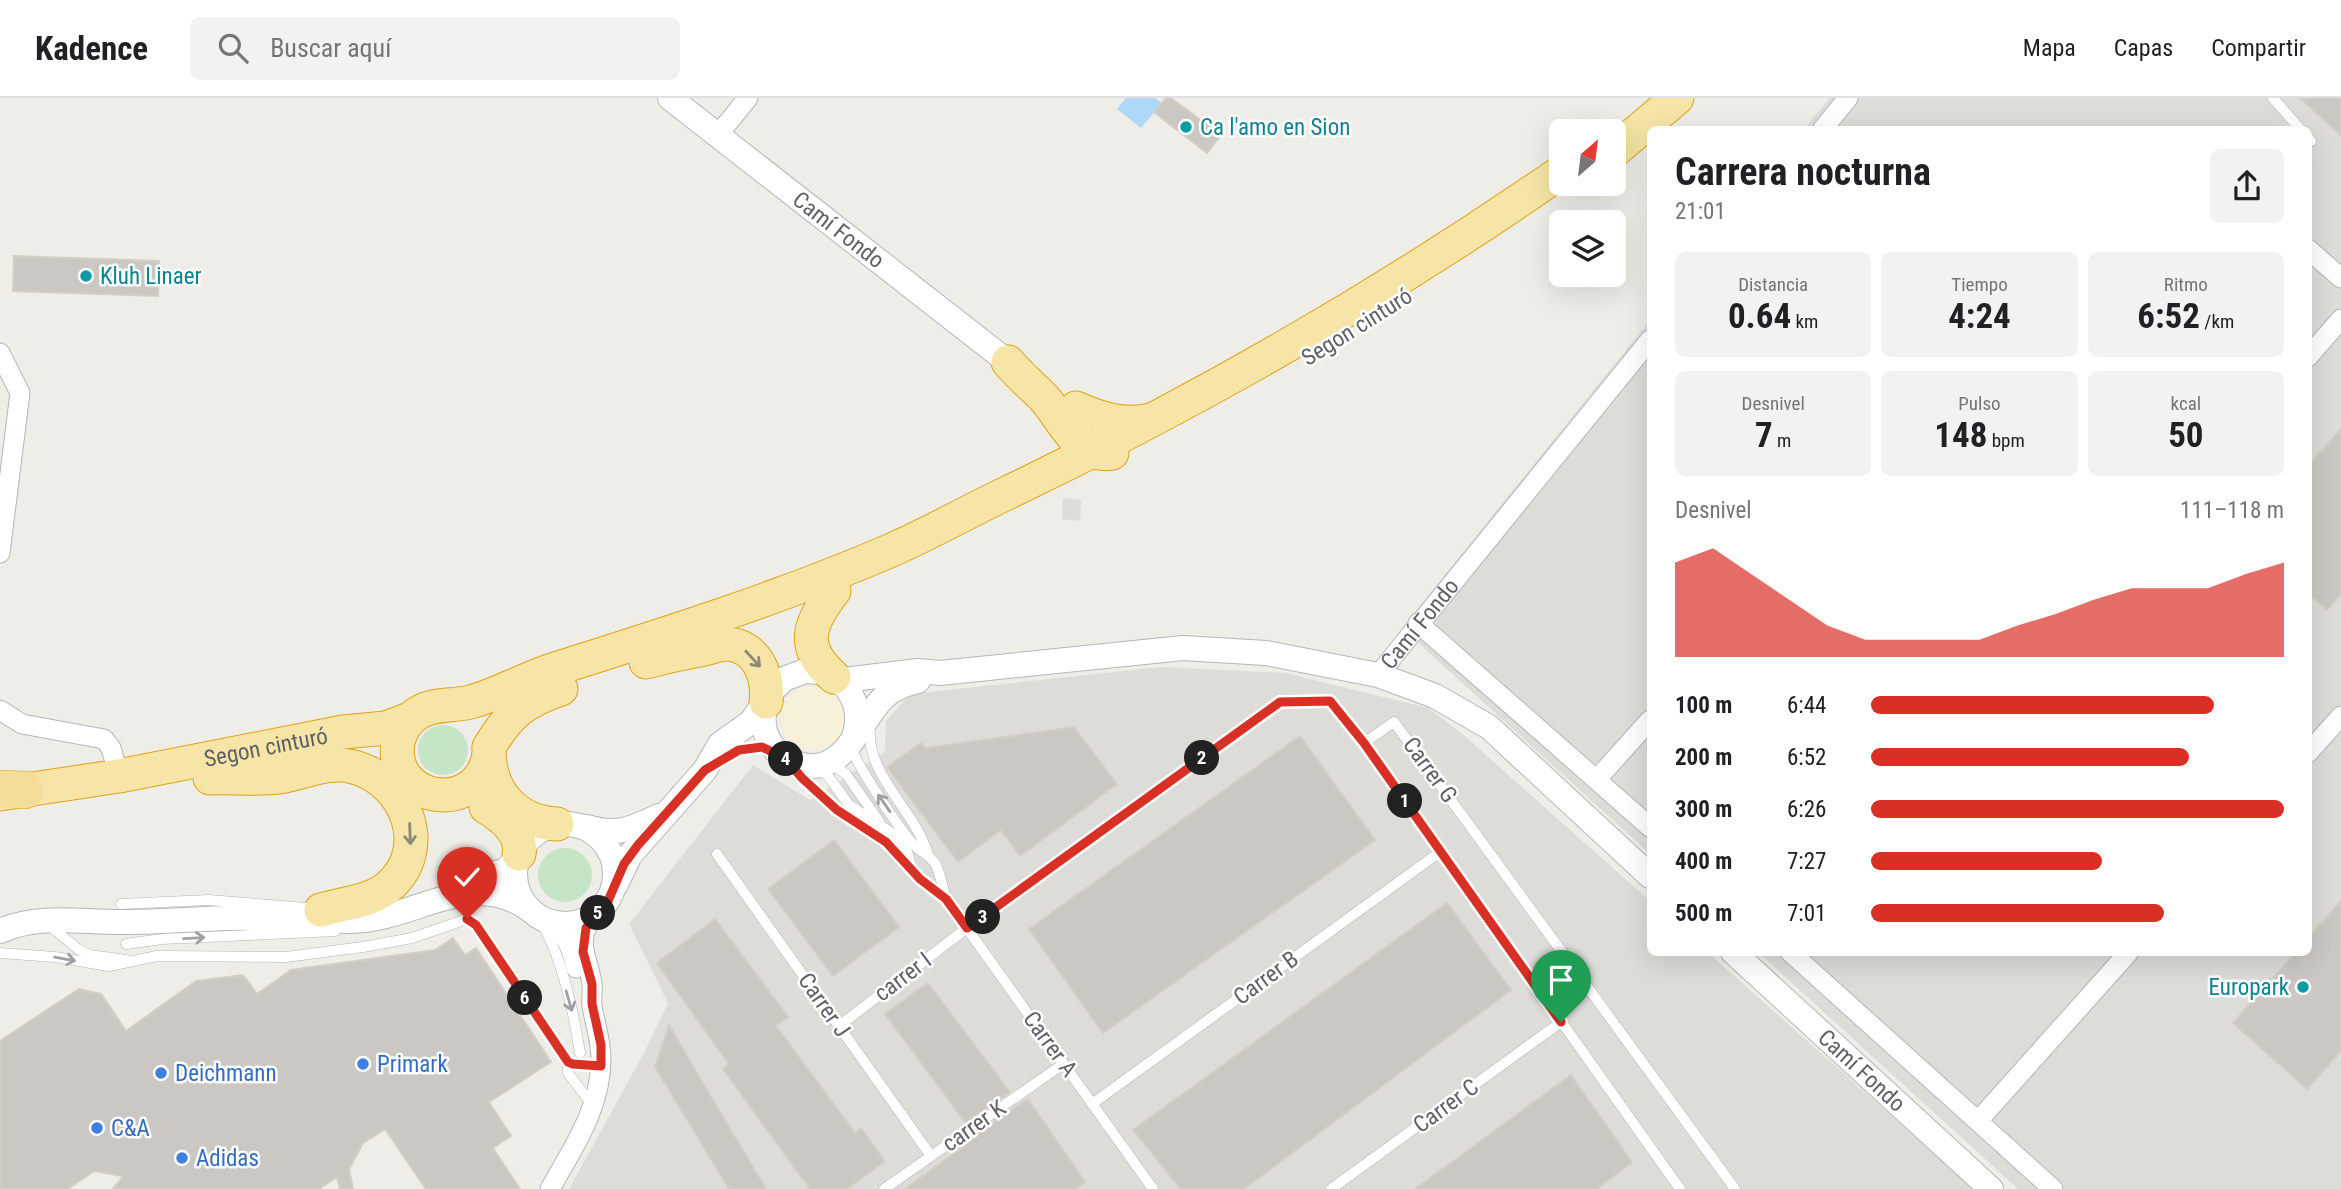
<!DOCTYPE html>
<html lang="es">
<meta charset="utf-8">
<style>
:root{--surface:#fff;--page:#f2f2f2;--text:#202124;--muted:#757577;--line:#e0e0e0;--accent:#d93025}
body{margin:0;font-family:"Roboto Condensed",sans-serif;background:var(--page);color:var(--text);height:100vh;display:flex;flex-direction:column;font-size:26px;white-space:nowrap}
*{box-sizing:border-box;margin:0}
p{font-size:23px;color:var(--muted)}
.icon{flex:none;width:38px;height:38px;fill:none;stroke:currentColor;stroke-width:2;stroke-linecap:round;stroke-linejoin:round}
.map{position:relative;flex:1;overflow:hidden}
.side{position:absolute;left:1647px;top:28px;width:665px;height:830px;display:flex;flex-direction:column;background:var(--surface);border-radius:10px;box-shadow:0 7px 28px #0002}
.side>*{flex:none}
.needle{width:46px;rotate:28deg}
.buttons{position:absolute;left:1549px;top:21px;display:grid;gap:14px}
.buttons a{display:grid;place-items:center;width:77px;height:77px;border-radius:10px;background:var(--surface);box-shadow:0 7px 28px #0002;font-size:35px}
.pin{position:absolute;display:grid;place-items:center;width:60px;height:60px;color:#fff;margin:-72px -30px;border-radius:50% 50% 50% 0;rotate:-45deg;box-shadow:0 0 7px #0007}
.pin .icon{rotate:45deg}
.km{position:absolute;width:35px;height:35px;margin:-18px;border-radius:50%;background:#222;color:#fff;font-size:19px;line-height:35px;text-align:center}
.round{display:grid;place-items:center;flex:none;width:74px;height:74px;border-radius:10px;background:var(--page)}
.headline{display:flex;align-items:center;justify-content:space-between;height:119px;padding:0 28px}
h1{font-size:38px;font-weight:700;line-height:52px}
.metrics{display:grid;grid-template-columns:repeat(3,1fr);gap:10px;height:119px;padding:7px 28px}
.metrics div{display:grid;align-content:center;border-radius:10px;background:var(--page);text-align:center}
.metrics b{font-size:35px;font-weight:700}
.metrics small{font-size:19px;font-weight:400}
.metrics p{font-size:19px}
.chart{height:196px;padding:14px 28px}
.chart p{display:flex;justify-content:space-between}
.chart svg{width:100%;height:126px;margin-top:7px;fill:var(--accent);opacity:.7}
ul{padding:0 28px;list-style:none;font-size:23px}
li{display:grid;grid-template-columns:112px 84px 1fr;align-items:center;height:52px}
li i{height:18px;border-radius:9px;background:var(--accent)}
header{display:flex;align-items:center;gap:42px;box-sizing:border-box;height:98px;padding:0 35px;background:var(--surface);border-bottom:2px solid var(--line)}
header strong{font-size:33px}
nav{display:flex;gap:38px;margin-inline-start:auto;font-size:24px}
.search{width:490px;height:63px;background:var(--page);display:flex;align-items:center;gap:18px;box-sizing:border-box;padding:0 24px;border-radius:10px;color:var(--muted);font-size:26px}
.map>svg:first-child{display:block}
.industrial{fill:#dedcd9}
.green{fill:#c6e4c6}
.sand{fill:#f8f1d9}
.water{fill:#aed7f8}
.building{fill:#cbc8c4;stroke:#d3cfc5;stroke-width:2}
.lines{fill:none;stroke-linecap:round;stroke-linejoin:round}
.service-casing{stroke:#b4b6ba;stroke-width:11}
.minor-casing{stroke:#b4b6ba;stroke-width:21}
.tertiary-casing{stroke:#b4b6ba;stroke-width:26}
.trunk-casing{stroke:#e1a314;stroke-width:35}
.motorway-casing{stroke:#e1a314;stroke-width:38}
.service{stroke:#fff;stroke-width:10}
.minor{stroke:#fff;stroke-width:19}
.tertiary{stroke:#fff;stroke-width:24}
.trunk{stroke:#f6e5a6;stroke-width:33}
.motorway{stroke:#f4dd99;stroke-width:37}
.oneway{stroke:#8c8979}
.oneway2{stroke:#9ea0a3}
.route-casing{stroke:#fff;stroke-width:14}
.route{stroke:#d93025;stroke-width:9}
.culture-dot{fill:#0f9aa8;stroke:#fff;stroke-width:2.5}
.shop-dot{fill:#3f7fe0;stroke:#fff;stroke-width:2.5}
.labels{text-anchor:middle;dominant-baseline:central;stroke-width:5;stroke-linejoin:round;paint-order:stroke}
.culture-label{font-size:23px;fill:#0d838f;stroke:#fff;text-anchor:start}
.street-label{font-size:23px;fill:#5e6166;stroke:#fff}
.shop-label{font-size:23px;fill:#366cbe;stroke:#fff;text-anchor:start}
</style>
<header>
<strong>Kadence</strong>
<div class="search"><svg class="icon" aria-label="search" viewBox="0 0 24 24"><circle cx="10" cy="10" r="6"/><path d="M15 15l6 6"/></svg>Buscar aquí</div>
<nav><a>Mapa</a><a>Capas</a><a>Compartir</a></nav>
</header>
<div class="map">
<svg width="2341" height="1091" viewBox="0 0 2341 1091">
<rect width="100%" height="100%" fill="#efede7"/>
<!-- industrial -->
<g class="industrial">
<polygon points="1830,0 2341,0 2341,1091 2018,1091 1758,854 2308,854 2308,32 1804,31"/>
<polygon points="1650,222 1650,756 1402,530"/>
<polygon points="1063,400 1081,402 1080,423 1062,421"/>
<polygon points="1161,569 1285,575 1428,610 1460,634 1650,803 1650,854 1707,854 1974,1091 569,1091 645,953 668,905 629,826 753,667 810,702 885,654 886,623 910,596"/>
</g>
<!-- green -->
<g class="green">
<circle cx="443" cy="652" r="25"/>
<circle cx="565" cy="777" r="27"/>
</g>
<!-- sand -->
<circle class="sand" cx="813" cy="620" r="32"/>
<!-- water -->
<polygon class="water" points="1126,0 1155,0 1162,5 1141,30 1117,11"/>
<!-- building -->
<g class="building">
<polygon points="1166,0 1171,0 1221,37 1207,55 1154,14"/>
<polygon points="2300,0 2341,0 2341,38"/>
<polygon points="14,158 159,163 158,198 13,193"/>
<polygon points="2341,331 2341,496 2327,512 2308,495 2308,368"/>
<polygon points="1074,629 1117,686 1020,758 1001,732 958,764 887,669 921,645 925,650"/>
<polygon points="1300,638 1375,742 1103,935 1029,831"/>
<polygon points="834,742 899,829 833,878 768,791"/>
<polygon points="2341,803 2341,953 2307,991 2233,925 2296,854 2308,854 2308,840"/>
<polygon points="1447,805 1511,892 1244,1091 1181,1091 1133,1032"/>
<polygon points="715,821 788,919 776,928 855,1035 861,1030 885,1063 847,1091 810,1091 723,971 729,966 657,865"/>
<polygon points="453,840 465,857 476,850 551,964 489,1004 511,1038 493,1050 520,1091 426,1091 385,1031 363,1045 349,1071 353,1091 340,1091 337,1079 319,1091 113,1091 123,1078 94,1073 68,1091 0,1091 0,943 79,891 101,896 126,933 196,883 243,877 257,896 291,872 435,852"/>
<polygon points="928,885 1010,994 966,1025 885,916"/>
<polygon points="669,927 707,992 766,1091 729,1091 655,969"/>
<polygon points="1571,977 1632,1064 1597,1091 1415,1091"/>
<polygon points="1028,1001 1085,1084 1076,1091 905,1091 976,1039 974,1037"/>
</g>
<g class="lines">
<!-- service casing -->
<g class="service-casing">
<g id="service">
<polyline points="2273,0 2301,32"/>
<polyline points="2308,40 2311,43"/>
<path d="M870,627C865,678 915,711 928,757"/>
<path d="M851,647C852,661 902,735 914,747C922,755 932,758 937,769C941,779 943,791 946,801"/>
<polyline points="831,666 846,676 879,723"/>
<polyline points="794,670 802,680 837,712 880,738 899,760 911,769"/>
<polyline points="819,670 828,678 849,707 895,737 907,753 911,769 920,781 946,801 1153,1091"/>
<polyline points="717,756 931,1058"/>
<polyline points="121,806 209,802 307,810"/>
<path d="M535,816C560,847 574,916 580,955"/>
<polyline points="50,828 78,851 89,857 126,862"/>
<polyline points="126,846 162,841 335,833"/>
<polyline points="0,855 55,859 109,868 157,858 286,859 363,849 412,840 467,821 476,827 567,963 568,975 593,1008"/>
<polyline points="839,928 967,830 1280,604 1330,603 1364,645"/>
<polyline points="567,963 573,966 601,968"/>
<polyline points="1092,1006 1440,754"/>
<polyline points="884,1091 1063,966"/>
<polyline points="1331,1091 1561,924"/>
<polyline points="1680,1091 1364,645 1394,624 1735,1091"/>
</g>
</g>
<!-- minor casing -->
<g class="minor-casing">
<g id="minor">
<polyline points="1822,32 1848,0"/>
<polyline points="717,38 748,0"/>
<polyline points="2308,151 2341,180"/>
<polyline points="0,255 20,295 0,455"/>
<polyline points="2308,259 2341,221"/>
<polyline points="1418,525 1650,729"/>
<path id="s1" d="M1378,577L1650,242"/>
<polyline points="0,612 22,626 104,641 111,650 119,678"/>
<polyline points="2308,655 2341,618"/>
<polyline points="1597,681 1650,622"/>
<path d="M550,824C567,836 571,850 576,870"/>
<polyline points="1790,854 2053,1091"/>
<polyline points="1978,1023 2129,854"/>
<path d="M550,1091C573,1050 601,1010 601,961C601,942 595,926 592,908C591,901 593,893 592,886C588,857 572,842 597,815"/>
</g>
</g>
<!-- tertiary casing -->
<g class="tertiary-casing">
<g id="tertiary">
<path id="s2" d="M670,0L1008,264"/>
<path d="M834,579C855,593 862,616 854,639"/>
<path d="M766,604C762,619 762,633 771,646C778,657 789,664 802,667C846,677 859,623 884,599C894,590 904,586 918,583"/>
<circle cx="565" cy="776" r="50"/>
<path d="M587,729C618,738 631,731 659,718"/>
<polyline points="457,783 505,773 518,759"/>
<polyline points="615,788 630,757 705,672 720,646 751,624 774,591 784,581 805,573 820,574 844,582 918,573 940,575 1183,550 1266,555 1378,577 1435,598 1489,629 1650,778"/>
<path d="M0,833C41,815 83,825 126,824C160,824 194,821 227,820C268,819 309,822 350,823C414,823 468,769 529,811"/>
<path id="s3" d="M1733,854L1991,1091"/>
</g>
</g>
<!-- trunk casing -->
<g class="trunk-casing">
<g id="trunk">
<polyline points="1614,53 1677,0"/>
<path d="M1008,264C1019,277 1031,287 1043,299C1062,319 1078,362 1112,355"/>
<path d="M1076,310C1100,321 1124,328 1151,322"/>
<path d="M834,493C809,525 799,549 834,579"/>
<path d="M646,564C664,559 682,555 700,552C710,550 718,546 728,546C757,548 769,578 766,604"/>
<path d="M489,649C509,616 524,603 561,591"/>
<path d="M489,652C489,693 515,724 557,726"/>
<path d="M489,657C477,720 388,703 398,644C401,632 408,621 418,615C435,604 456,609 474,603C500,595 524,582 549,573C663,537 777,501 887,454C927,437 965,415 1005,396C1199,303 1384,197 1561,74"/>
<path d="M210,680C233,679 258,682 280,679C305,675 328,662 354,669C406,683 434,752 387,790C369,804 343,805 321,812"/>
<path id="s4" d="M0,696L119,678L343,634L386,630L410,621"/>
<path d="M486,709C502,719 523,735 519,756"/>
</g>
</g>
<!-- motorway casing -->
<g class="motorway-casing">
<polyline id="motorway" points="0,691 25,692"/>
</g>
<!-- service -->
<use href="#service" class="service"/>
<!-- minor -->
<use href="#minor" class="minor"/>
<!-- tertiary -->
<use href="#tertiary" class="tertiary"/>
<!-- trunk -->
<use href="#trunk" class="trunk"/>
<!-- motorway -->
<use href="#motorway" class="motorway"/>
</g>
<!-- one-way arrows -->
<defs><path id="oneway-shaft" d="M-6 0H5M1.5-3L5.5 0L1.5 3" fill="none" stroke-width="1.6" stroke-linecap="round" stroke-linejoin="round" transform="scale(1.75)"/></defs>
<g class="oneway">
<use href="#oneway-shaft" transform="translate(753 561) rotate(47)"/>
<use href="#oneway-shaft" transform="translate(410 736) rotate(88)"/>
</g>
<g class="oneway2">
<use href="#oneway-shaft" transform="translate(884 705) rotate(-125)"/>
<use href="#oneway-shaft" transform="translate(194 840) rotate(-3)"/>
<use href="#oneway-shaft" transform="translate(65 861) rotate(10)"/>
<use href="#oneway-shaft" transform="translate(569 903) rotate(74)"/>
</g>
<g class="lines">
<!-- route casing -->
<g class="route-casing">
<polyline id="route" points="467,821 476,827 568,964 573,966 601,968 601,947 592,906 592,886 583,854 586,830 608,803 624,766 638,747 705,672 739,652 762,649 785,660 802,680 837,712 886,744 920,781 946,801 967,830 1280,604 1330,603 1364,645 1561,924"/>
</g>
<!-- route -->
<use href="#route" class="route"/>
</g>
<!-- markers -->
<g class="culture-dot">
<circle cx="1186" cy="29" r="7"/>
<circle cx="86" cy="178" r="7"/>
<circle cx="2303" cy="889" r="7"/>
</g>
<g class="shop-dot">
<circle cx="363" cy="966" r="7"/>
<circle cx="161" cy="975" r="7"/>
<circle cx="97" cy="1030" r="7"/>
<circle cx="182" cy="1060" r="7"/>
</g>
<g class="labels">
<!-- culture labels -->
<g class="culture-label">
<text x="1200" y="29">Ca l'amo en Sion</text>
<text x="100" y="178">Kluh Linaer</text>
<text x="2289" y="889" text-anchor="end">Europark</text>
</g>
<!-- street labels -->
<g class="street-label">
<text stroke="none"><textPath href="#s2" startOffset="214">Camí Fondo</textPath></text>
<text transform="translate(1357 229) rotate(-32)">Segon cinturó</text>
<text stroke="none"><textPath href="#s1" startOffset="66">Camí Fondo</textPath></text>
<text stroke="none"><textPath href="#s4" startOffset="270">Segon cinturó</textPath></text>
<text transform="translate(1430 672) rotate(54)">Carrer G</text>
<text transform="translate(903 879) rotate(-37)">carrer I</text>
<text transform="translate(1266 880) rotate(-36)">Carrer B</text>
<text transform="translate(824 907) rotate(55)">Carrer J</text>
<text transform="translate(1050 946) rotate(54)">Carrer A</text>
<text stroke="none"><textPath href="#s3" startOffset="175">Camí Fondo</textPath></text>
<text transform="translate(1446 1008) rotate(-36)">Carrer C</text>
<text transform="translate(974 1028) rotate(-35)">carrer K</text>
</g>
<!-- shop labels -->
<g class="shop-label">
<text x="377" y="966">Primark</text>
<text x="175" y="975">Deichmann</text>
<text x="111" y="1030">C&amp;A</text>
<text x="196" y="1060">Adidas</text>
</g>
</g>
</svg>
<div class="buttons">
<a><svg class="needle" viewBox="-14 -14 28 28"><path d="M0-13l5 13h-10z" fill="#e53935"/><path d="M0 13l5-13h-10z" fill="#757577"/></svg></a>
<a><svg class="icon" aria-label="layers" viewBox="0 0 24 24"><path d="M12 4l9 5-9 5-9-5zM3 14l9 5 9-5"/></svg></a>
</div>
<div class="pin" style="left:1561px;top:924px;background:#1e9e55"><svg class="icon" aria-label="arrive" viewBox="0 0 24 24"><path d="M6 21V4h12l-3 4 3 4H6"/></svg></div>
<div class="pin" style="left:467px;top:821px;background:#d93025"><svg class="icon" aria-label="check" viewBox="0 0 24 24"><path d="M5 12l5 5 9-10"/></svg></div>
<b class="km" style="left:1405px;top:703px">1</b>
<b class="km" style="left:1202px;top:660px">2</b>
<b class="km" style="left:983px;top:819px">3</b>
<b class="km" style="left:786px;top:661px">4</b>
<b class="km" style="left:598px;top:815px">5</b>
<b class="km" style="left:525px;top:900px">6</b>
<section class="side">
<div class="headline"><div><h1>Carrera nocturna</h1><p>21:01</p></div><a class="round"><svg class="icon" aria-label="share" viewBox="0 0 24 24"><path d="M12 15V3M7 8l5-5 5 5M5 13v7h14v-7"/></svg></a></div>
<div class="metrics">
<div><p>Distancia</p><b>0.64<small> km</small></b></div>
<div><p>Tiempo</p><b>4:24</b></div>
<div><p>Ritmo</p><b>6:52<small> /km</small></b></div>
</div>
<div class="metrics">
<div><p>Desnivel</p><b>7<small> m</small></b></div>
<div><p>Pulso</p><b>148<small> bpm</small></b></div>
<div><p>kcal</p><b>50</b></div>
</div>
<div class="chart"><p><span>Desnivel</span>111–118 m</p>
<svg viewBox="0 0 160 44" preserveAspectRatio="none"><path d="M0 44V11L10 6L20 15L30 24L40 33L50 38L60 38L70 38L80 38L90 33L100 29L110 24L120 20L130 20L140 20L150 15L160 11V44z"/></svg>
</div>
<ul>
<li><b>100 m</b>6:44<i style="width:83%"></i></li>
<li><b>200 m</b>6:52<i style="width:77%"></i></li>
<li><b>300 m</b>6:26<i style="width:100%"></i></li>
<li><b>400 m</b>7:27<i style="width:56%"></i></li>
<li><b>500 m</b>7:01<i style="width:71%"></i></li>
</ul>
</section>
</div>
